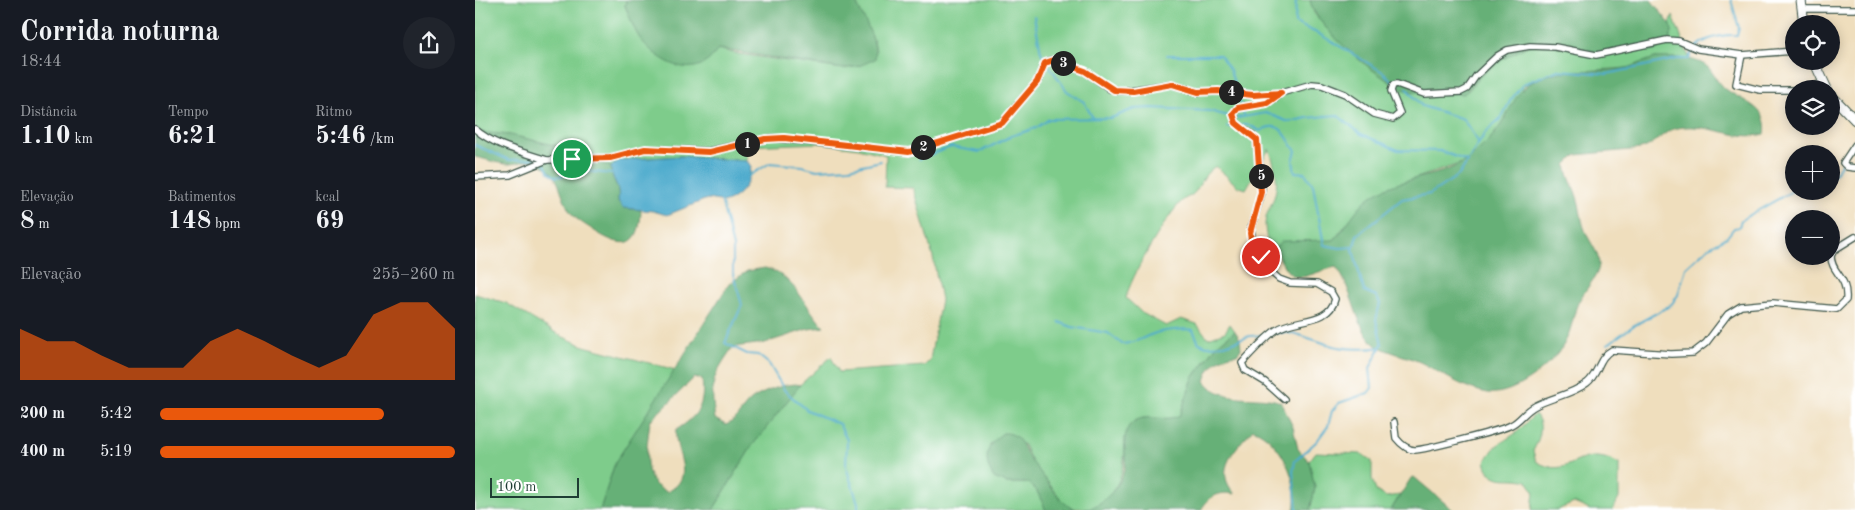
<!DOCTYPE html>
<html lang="pt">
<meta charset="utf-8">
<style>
:root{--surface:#171b24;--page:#20242c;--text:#f1f3f6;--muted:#9ea1a6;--accent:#ea580c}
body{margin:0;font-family:"Old Standard TT",serif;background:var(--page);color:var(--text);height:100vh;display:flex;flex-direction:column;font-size:19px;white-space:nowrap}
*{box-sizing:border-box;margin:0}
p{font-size:16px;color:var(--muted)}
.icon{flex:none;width:28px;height:28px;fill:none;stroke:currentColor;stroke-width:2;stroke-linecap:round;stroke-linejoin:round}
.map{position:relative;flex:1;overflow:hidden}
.panel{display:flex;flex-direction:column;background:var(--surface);width:475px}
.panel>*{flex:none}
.tools{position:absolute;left:1310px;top:15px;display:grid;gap:10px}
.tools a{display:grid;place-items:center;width:55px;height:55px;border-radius:50%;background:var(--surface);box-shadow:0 2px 12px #0003;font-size:25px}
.scale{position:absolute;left:15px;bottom:12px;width:89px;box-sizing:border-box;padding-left:5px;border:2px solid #1f3d34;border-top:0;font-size:14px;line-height:18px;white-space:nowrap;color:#1f3d34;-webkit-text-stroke:4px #fff;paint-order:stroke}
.pin{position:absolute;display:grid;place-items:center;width:42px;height:42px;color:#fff;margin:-21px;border:2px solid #fff;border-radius:50%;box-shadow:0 1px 5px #0007}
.km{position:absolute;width:25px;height:25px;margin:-12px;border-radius:50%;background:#222;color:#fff;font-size:14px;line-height:25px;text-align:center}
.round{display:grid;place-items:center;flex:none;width:52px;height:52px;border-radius:26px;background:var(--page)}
.overview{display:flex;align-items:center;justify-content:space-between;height:85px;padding:0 20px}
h1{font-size:28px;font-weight:800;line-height:38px}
.metrics{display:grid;grid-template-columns:repeat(3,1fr);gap:8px;height:85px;padding:5px 20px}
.metrics div{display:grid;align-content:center}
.metrics b{font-size:25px;font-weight:800}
.metrics small{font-size:14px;font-weight:400}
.metrics p{font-size:14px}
.chart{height:140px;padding:10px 20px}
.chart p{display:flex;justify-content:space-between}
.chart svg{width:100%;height:90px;margin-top:5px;fill:var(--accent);opacity:.7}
ul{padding:0 20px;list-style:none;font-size:16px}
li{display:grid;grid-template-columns:80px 60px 1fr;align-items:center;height:38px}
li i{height:12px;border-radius:6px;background:var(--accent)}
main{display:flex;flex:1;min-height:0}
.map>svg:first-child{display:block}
.green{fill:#7ecc8b;stroke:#4e8460}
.forest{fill:#66b077;stroke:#427656;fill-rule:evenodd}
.water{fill:#4faccd;stroke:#377480}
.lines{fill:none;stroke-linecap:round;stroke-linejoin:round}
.stream{stroke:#4faccd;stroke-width:2}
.street-casing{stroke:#3e5549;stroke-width:8}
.primary-casing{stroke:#3e5549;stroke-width:11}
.street{stroke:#fff;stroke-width:5.5}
.primary{stroke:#fff;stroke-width:9}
.route-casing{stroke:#fff;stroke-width:10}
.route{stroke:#ea580c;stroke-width:6}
</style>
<main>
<section class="panel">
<div class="overview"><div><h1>Corrida noturna</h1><p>18:44</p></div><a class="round"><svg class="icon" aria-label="share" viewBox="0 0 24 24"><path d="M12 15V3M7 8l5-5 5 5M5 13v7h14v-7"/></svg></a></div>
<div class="metrics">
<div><p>Distância</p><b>1.10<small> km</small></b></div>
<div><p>Tempo</p><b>6:21</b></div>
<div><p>Ritmo</p><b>5:46<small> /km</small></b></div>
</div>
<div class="metrics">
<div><p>Elevação</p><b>8<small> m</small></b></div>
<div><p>Batimentos</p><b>148<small> bpm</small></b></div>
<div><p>kcal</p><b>69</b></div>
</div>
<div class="chart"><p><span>Elevação</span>255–260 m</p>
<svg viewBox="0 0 160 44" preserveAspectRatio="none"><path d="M0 44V19L10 25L20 25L30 32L40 38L50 38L60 38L70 25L80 19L90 25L100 32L110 38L120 32L130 12L140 6L150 6L160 19V44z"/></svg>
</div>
<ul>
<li><b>200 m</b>5:42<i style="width:76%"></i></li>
<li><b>400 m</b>5:19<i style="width:100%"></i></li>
</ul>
</section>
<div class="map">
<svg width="1380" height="510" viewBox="0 0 1380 510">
<rect width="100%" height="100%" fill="#fff"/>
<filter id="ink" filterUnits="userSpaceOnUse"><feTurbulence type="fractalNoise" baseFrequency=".02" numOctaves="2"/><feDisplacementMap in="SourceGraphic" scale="10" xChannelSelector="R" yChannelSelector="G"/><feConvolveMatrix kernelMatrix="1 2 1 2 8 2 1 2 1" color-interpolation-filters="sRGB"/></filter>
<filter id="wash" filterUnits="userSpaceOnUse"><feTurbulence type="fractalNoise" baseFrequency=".0096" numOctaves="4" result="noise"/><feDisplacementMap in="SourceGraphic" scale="20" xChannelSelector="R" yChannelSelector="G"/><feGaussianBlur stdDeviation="1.12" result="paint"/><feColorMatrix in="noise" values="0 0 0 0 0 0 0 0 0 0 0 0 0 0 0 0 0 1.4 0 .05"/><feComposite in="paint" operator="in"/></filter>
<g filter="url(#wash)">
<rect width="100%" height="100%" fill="#efdebd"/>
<!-- green -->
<g class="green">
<path d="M0,0H151L150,6L166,40L239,54L242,49L263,54L368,69L384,66L401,52L399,41L380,0H835L839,13L851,28L888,63L993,91L1005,76L1026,60L1052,46L1070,40L1099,48L1197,32L1195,23L1198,16L1215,60L1180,58L1152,68L1093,72L1067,77L1049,86L1023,130L1009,146L990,162L914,187L877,217L859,240L800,247L802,251L793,247C792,240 790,231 790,224C791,212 797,205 800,194C804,180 799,162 794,149L771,189L762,186L741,166C730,172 727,182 720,192C716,197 711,197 707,201C691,216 655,278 651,298L667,313L691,326L706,319L722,324L733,338L750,332L755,324L760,331L742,345L718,378L705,415L698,419L667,418L650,437C650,469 647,492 616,509L593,508L557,462L549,445L528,433L515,445L519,478L532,483H554L562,491L571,510H238L277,446L318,391L356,357L364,372L449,366L455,360L466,300L458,257L438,188L410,187L411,155L384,148L345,143L273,146L272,161L206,156L144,160L136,167L83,146L35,135L0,132Z"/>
<polygon points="0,294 31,303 86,336 109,346 201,370 140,463 125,510 0,510"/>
<path d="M1060,414C1070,425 1064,440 1058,451L1061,461C1096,483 1103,441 1144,464V498L1138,510H1115L1099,503L1082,510H1057L1059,491L1052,481C1034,475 1016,487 1010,461L1021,446L1041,433Z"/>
<polygon points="841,452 887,454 897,461 897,479 901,491 911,497 925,495 916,510 835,510 840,488 834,461"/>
</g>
<!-- forest -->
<g class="forest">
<path d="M151,0H380C387,18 403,39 400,59L384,66L368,69L243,49C222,83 187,64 167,41C159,32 155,17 150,5Z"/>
<path d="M835,0H1176L1196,25L1197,32L1194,41L1179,51L1152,49L1131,54L1070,40L1052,46L1026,60L1005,76L989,94C975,93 939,94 928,89C903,78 839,27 835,0Z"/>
<path d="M1180,58C1195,58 1216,56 1230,65C1238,70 1240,80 1247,86C1265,102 1295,105 1290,134C1260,142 1228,120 1199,129C1188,132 1180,145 1166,149L1101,155L1091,165C1093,179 1101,190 1104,204C1106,214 1107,224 1111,233C1116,244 1124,252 1124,265C1124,277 1105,294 1101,308C1098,318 1096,330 1091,340C1082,362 1039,397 1013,393C988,389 967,373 945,362C932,356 915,353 902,346C882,334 877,285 861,267C826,275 817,292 800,247L807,241L859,240C872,227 880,208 895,197C925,175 968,180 997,156C1006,148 1015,140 1023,129C1039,107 1038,90 1065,78C1091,66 1123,74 1151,68C1161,66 1170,61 1180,58Z"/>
<path d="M0,132L35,135L83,146L136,167C136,181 146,185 143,201L148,208L166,210C165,247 150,250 121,232C113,226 102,221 96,213C86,199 86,177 70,167C52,156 52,163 34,164C23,164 11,159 0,157Z"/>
<path d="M290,268C319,275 330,307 349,327L333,329L290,343L258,347C237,377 235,382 240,419L251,425C266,418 265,409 276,400C285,393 314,381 325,385L277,446L238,510H125L140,463L254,284L272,271ZM219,378L227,379C230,406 223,416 201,430C198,452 223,477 192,492C188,490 182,487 179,483C167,468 173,439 175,421Z"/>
<path d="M760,331L765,339L766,349L762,354C745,356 735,364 730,381C748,405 782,393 806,402L818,427L823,449L834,461L840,488L835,510H819C825,482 806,440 778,429C761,448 737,470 760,494C744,491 734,496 726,510H610C629,505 648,484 650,465C651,454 647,436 654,426C667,410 690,424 705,415L718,378L742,345Z"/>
<path d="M528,433C547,432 548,451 557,462C568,474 586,506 601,510H571L562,491L554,483H532L519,478C507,460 511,444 528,433Z"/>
<polygon points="939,477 978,510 916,510 936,478"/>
</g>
<!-- water -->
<path class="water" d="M206,156L272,161L276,166C275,183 267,195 251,202L232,199L192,215L178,211L148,208L143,201C146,184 136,181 136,167L144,160Z"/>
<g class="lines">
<!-- stream -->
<g class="stream">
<polyline points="821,0 820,23 844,34 908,72 919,83"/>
<polyline points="559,16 566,52 570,60"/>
<polyline points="692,55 745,55 755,70 769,115"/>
<polyline points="573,64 592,91 609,102 618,118"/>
<polyline points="932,89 947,106 988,119 1004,143"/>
<polyline points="762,118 791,113 814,122 832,118 862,115 886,134 923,150 965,151 992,161"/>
<path d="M767,125H774L785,131C807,118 810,137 821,151L818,161L820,172L830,173L838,185L849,245L865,248L878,247"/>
<polyline points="752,127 762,126"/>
<polyline points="0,145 34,160 62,159"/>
<polyline points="444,159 476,147 505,152 536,136 561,128 574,119 636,118 659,109 676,108 734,111 757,117"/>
<polyline points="69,163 74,172 81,177 110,171 137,174"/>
<polyline points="274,176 295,163 327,166 342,170 374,168 406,161"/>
<polyline points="1356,180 1367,163"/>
<polyline points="246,199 258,247 258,274 267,305 250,343 272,354 283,355 294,364 310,391 332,410 364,424 372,440 371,467 383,503 383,510"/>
<path d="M584,322L597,327L633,333L647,344C659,344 667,338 678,334C684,331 712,328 718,330L724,343L732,346L750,345L775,336L793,335"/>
<path d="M800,333C820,330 839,341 858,346C871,349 892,350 905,347"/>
<polyline points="1133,344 1158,326 1196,305 1203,295 1211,268 1233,248 1252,237 1259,228 1264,227 1266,220 1319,190"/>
<path d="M822,510L818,472L820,461L842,441L853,426L857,411L864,403L893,393L897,388L895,368L907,344L901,320L905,303L901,296L889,291L878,250L882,235L927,199L955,194L984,175L1010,133L1027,117L1035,101L1048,84L1083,70L1132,74L1202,59H1214C1219,40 1244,34 1262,35L1264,28L1256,0"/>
</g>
</g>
</g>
<g filter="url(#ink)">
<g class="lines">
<!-- street casing -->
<g class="street-casing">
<g id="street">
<polyline points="1327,9 1380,9"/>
<polyline points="1267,55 1261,84 1285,90 1319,90"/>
<polyline points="1325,89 1348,83"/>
<path d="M806,93C790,110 769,101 759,112L761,123L778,135L782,143L787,188L785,199L776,227L778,244L795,271L804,279L815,283L842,284L856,292L860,299C854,325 820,317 801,330C790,338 777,352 767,363L770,370L790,382L809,399"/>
<path d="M0,129C19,146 48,152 72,160"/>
<polyline points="1380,145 1368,163 1372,167 1380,168"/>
<polyline points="0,177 35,175 72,160 135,158 170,149 234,151 296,138 434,152 527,123 562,82 570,63 576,60 610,71 635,89 648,91 697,84 723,92 743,91 779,95 806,93 837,84 847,85 870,94 899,114 918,119 925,113 916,91 918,85 922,84 949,94 986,92 992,89 1001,76 1022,56 1032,50 1055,46 1080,47 1121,55 1192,40 1204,41 1223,49 1267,55 1319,51"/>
<polyline points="1356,256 1359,250 1380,237"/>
<path d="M919,422L921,438C925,443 932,450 940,450C948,450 1028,430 1036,425C1045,421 1050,411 1060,406C1077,397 1096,395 1112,383C1124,374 1123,357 1137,350L1196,354L1218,353L1231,343L1253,314L1266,306L1298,303L1362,309L1371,300C1373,276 1356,273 1356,256"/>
</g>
</g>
<!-- primary casing -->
<g class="primary-casing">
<g id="primary">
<polyline points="1326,0 1329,24"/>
<polyline points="1339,61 1352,89"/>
<polyline points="1356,95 1380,120"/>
</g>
</g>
<!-- street -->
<use href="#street" class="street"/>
<!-- primary -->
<use href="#primary" class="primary"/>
</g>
</g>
<g class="lines" filter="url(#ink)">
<!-- route casing -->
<g class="route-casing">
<polyline id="route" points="97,159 135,158 170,149 234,152 290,139 309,138 434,152 527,123 562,82 570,63 579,60 610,71 639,90 658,91 697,84 723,92 743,91 778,95 806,93 792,103 763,108 758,114 761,123 782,140 786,192 775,233 776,240 786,257"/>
</g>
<!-- route -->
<use href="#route" class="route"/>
</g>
</svg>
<div class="tools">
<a><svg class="icon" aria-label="locate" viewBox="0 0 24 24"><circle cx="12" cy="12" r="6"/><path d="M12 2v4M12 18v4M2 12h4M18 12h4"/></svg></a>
<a><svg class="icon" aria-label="layers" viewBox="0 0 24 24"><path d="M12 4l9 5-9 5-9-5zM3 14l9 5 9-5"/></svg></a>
<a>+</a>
<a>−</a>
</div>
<div class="scale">100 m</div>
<div class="pin" style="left:97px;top:159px;background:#1e9e55"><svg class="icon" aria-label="arrive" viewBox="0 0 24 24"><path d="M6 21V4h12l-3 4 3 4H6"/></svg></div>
<div class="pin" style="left:786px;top:257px;background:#d93025"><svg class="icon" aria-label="check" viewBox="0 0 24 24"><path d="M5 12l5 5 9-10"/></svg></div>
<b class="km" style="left:272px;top:144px">1</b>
<b class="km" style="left:448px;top:147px">2</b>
<b class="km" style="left:588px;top:63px">3</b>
<b class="km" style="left:756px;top:92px">4</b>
<b class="km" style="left:786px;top:176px">5</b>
</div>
</main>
